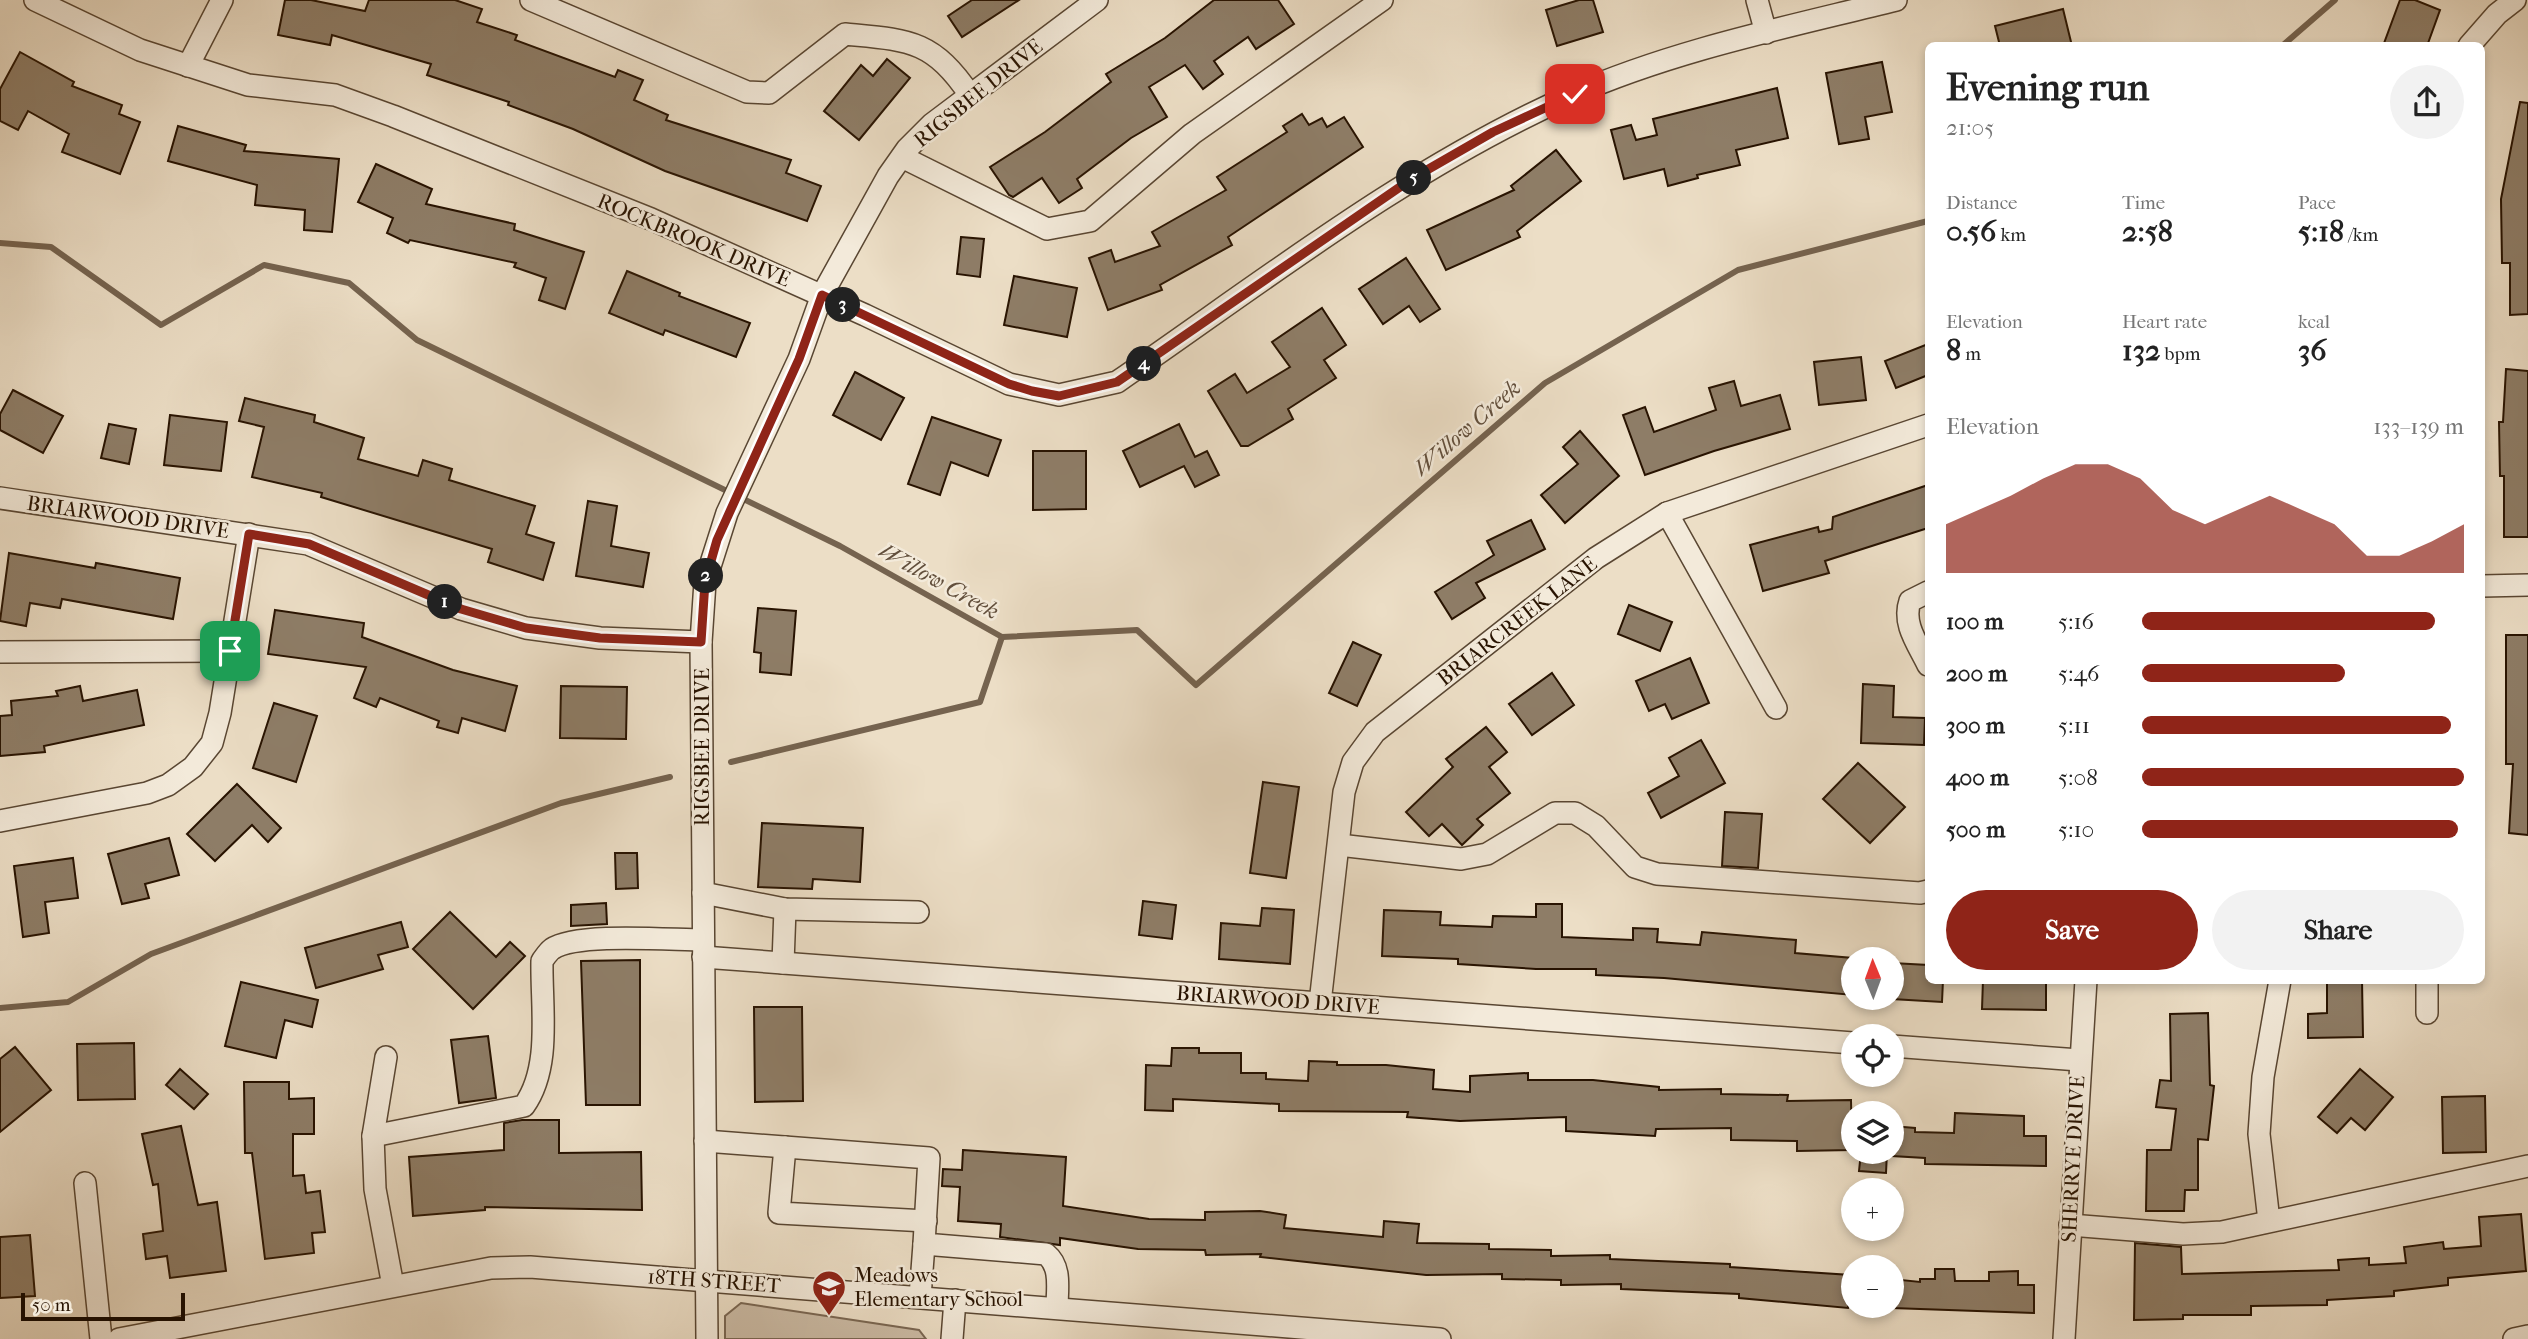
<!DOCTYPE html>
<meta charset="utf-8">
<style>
:root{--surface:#fff;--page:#f2f2f2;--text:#222;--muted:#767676;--accent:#8f2418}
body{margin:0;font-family:"IM FELL French Canon",serif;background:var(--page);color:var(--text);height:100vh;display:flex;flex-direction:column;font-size:26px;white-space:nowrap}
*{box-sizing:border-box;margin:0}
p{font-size:23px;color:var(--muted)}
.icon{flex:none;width:38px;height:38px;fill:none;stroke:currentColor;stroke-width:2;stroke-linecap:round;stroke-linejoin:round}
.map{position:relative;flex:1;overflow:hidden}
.drawer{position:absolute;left:1925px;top:42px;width:560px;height:942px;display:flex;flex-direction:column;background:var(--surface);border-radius:10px;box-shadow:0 4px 10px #0003}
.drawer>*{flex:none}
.needle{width:46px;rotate:359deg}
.fabs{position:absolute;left:1841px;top:947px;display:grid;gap:14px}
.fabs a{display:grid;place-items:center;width:63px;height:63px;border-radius:50%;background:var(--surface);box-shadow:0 4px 10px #0003;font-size:35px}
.scale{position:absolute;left:21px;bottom:18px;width:164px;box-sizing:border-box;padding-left:7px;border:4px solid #281301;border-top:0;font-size:19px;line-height:24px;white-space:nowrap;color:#281301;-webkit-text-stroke:5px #f3eada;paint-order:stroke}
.pin{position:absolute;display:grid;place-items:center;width:60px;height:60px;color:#fff;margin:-30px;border-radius:14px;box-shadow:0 4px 10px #0006}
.km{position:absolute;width:35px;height:35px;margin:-18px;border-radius:50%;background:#222;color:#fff;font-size:19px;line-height:35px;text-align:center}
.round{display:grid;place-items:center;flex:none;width:74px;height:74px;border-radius:37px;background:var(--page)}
.overview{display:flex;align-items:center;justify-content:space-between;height:119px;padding:0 21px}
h1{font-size:38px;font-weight:800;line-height:52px}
.metrics{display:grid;grid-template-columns:repeat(3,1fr);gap:10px;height:119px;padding:7px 21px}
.metrics div{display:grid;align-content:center}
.metrics b{font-size:30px;font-weight:800}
.metrics small{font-size:19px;font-weight:400}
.metrics p{font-size:19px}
.chart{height:196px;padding:14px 21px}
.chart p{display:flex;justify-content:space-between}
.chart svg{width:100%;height:126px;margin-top:7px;fill:var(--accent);opacity:.7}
.primary-button{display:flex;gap:14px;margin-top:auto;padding:14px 21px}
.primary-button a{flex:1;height:80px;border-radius:42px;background:var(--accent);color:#fff;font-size:28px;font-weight:800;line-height:80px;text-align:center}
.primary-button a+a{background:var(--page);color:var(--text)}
ul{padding:0 21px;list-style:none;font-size:23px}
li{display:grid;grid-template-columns:112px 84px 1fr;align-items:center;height:52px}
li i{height:18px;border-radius:9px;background:var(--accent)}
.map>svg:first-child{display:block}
.green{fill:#cbbba5;stroke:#7a6753;stroke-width:2}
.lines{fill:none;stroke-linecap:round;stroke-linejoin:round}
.stream{stroke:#75634f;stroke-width:6}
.building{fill:#8e7d67;stroke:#281301;stroke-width:2}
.minor-casing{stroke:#594632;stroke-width:24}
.minor{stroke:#f3eada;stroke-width:21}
.route-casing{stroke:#fff;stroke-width:14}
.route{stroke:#8f2418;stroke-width:9}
.labels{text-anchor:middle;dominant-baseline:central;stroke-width:5;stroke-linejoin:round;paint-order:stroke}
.street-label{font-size:21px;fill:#281301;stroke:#f3eada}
.poi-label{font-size:21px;fill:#281301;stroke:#f3eada;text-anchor:start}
.water-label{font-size:23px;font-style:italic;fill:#624f3c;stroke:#f3eada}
</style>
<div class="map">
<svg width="2528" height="1339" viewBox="0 0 2528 1339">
<rect width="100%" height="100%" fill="#ecdec6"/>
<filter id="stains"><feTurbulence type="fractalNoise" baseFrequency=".00286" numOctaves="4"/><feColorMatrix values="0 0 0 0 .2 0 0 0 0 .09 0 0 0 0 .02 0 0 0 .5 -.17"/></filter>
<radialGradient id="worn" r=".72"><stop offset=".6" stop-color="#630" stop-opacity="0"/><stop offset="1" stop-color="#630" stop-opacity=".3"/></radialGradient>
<!-- green -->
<polygon class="green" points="741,1303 919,1330 926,1339 725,1339 725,1316"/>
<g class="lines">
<!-- stream -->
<g class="stream">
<polyline points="2282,46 2335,0"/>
<polyline points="0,243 51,247 161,325 264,265 349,283 417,340 840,546 1002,637 1137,630 1196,685 1545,383 1738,270 1928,221"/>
<polyline points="731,762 980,702 1002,637"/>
<polyline points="0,1008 68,1002 151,954 561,803 670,777"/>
</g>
</g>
<!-- building -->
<g class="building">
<polygon points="285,0 311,0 365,11 369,0 455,0 482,9 477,22 517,35 515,40 615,77 618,70 643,80 634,100 668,115 666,120 791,160 786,173 821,186 807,221 665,171 573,129 508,105 509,102 427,75 431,64 332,35 330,45 278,35"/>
<polygon points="972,0 1019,0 962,37 948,16"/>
<polygon points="1214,0 1278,0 1294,24 1256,49 1248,37 1214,61 1223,74 1203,89 1185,65 1149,87 1167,117 1131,138 1077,179 1082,188 1059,203 1042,178 1013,197 1009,195 990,167 1045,132 1111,82 1106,74 1165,38"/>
<polygon points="1579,0 1593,0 1603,32 1557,46 1546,10"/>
<polygon points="2400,0 2415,0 2440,10 2427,46 2383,46"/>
<polygon points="2063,9 2072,46 2000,46 1995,26"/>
<polygon points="20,52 74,82 72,86 122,105 119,114 140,122 120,174 62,152 69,134 28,111 18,130 0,121 0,89"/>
<polygon points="887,59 910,78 859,140 824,111 861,65 873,76"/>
<polygon points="1882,62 1892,112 1865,117 1869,139 1839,144 1826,73"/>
<polygon points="1777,88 1788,138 1736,150 1740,165 1697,175 1698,178 1668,186 1664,169 1624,179 1611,130 1631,125 1636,140 1657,135 1653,119"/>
<polygon points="2520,102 2528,103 2528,314 2510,315 2510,263 2502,263 2501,199"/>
<polygon points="1302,114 1309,125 1322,118 1327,127 1344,117 1363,147 1228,237 1232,245 1160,285 1162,290 1108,310 1089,258 1111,250 1115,262 1160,246 1152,232 1226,190 1217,177 1287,132 1283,126"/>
<polygon points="178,126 246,145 244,151 339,159 332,232 304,230 305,210 255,205 257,185 168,161"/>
<polygon points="1556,150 1581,181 1517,231 1520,237 1446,270 1427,230 1514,190 1511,186"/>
<polygon points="376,164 432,189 426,204 515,224 514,230 584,252 565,309 539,300 546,278 514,267 516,263 410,240 408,243 387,233 393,218 358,202"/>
<polygon points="961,237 984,239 980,277 957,274"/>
<polygon points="1406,258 1440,309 1420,322 1409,306 1383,324 1359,289"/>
<polygon points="627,271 680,293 679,296 750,323 736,357 665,330 663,335 609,313"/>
<polygon points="1014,276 1077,288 1067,337 1004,325"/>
<polygon points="1322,308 1346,345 1324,360 1336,378 1288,409 1293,419 1248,446 1241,446 1208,391 1235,374 1247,393 1290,367 1272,342"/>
<polygon points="1928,344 1928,375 1896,388 1885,361"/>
<polygon points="1861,357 1866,400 1819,405 1814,362"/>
<polygon points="2506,369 2528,371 2528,537 2504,537 2504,476 2500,476 2499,422 2503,422"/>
<polygon points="855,372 904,398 881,440 833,415"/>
<polygon points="1734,381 1741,406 1780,395 1790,429 1714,451 1645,475 1623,415 1645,407 1654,432 1716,410 1709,388"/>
<polygon points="13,390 63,416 43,453 0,430 0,414"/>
<polygon points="245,398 315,415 314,422 364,438 358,459 418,476 423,460 452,469 449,480 535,506 526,534 554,543 543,580 488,562 492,549 321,497 322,493 252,477 264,427 239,421"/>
<polygon points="170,415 227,422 221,471 164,465"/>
<polygon points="932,417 1001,440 988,476 951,462 940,495 908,484"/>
<polygon points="109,424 136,429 129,464 101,458"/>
<polygon points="1179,424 1195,457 1207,451 1219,475 1195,487 1184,466 1140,487 1123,451"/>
<polygon points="1580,431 1619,476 1565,523 1541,495 1578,464 1563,447"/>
<polygon points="1033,451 1086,451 1086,509 1033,510"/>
<polygon points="1928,485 1928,528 1825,561 1829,573 1763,591 1750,545 1818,527 1819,532 1832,529 1833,517"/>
<polygon points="588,501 617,506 611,546 649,553 643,587 576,576"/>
<polygon points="1531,520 1545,549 1476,583 1485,598 1452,619 1435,592 1494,555 1487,541"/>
<polygon points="9,553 95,568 96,563 180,578 173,619 62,599 60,608 30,603 26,626 0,621"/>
<polygon points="1629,605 1672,622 1660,651 1618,634"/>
<polygon points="758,608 796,611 791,675 760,672 761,653 754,652"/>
<polygon points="275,610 364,623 362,637 453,670 517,686 505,731 462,718 458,733 437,727 439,721 380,698 376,707 354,698 366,667 268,654"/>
<polygon points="2506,635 2528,635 2528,835 2509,833 2513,764 2506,764"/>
<polygon points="1353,642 1381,655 1357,706 1329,693"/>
<polygon points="1690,658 1709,703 1672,719 1665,704 1649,711 1636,681"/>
<polygon points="1552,673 1574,705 1532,735 1509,704"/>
<polygon points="1863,684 1894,686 1893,717 1925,718 1924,745 1861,743"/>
<polygon points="80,686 83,701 137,690 144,725 44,746 45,752 0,756 0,716 12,715 11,701 58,696 56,691"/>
<polygon points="561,686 627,687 626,739 560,738"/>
<polygon points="274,703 317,716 296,782 253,768"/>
<polygon points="1486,727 1507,752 1489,767 1510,793 1477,819 1483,825 1462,845 1442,824 1429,836 1406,812 1453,767 1446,759"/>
<polygon points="1701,740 1725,783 1661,818 1648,793 1679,776 1669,758"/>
<polygon points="1858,763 1905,807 1870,843 1823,799"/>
<polygon points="1263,782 1299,787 1286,878 1250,873"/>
<polygon points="237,784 281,828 268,842 252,825 215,861 187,834"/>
<polygon points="1725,812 1762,814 1758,868 1722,866"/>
<polygon points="762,823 863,828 860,882 813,879 812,889 758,887"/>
<polygon points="169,838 179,875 145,884 149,898 122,904 108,854"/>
<polygon points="615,853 637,853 638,888 616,889"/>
<polygon points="73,858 78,898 45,902 49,933 23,937 14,866"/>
<polygon points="1143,901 1176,905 1172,939 1139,935"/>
<polygon points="606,903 607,924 571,926 571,905"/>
<polygon points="1536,904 1562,904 1562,937 1633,940 1633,928 1658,929 1657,942 1700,945 1702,932 1796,940 1795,953 1853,958 1853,995 1664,978 1596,975 1596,969 1536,969 1458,964 1458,959 1382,956 1384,910 1441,912 1440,925 1492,927 1493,916 1536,917"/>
<polygon points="1262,908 1294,910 1290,964 1219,959 1221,923 1260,926"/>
<polygon points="450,912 496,957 510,942 525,956 473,1009 413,949"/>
<polygon points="401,922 408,947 378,955 383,969 316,988 305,948"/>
<polygon points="640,960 640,1105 586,1105 581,961"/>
<polygon points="1892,963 1928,965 1928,980 1943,980 1942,1002 1892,999"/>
<polygon points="1983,980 2046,980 2046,1010 1982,1009"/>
<polygon points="2362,980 2363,1037 2308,1038 2308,1014 2327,1013 2327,981"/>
<polygon points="241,982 318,1000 312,1027 285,1020 276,1058 225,1046"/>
<polygon points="754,1007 802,1007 803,1101 755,1102"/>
<polygon points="2208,1013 2210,1085 2214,1086 2208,1140 2198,1139 2198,1190 2185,1190 2184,1211 2146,1211 2147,1150 2171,1150 2176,1109 2156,1107 2160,1080 2171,1081 2170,1014"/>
<polygon points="488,1036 496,1098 459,1103 451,1040"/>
<polygon points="134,1043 135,1099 78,1100 77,1044"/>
<polygon points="15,1047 51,1090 0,1132 0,1059"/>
<polygon points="1172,1048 1199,1048 1199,1053 1241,1053 1241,1073 1266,1073 1266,1079 1308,1081 1309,1061 1337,1062 1337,1065 1386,1065 1434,1070 1433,1089 1470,1092 1470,1076 1528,1073 1528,1080 1593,1080 1659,1087 1659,1090 1721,1089 1721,1094 1788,1095 1787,1101 1851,1100 1852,1150 1797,1151 1797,1141 1731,1140 1731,1128 1656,1129 1655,1136 1566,1131 1566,1117 1460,1121 1407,1117 1408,1112 1279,1111 1279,1104 1173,1099 1173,1111 1145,1110 1146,1065 1171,1066"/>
<polygon points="180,1069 208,1094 194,1109 166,1085"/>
<polygon points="2360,1069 2393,1097 2365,1130 2351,1118 2337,1133 2318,1117"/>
<polygon points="244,1082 289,1082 289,1099 314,1098 314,1134 293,1134 293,1176 304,1175 306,1193 320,1191 325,1232 312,1233 314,1253 265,1259 252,1153 245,1153"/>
<polygon points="2485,1096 2486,1152 2443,1153 2442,1097"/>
<polygon points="1955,1113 2024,1116 2024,1136 2046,1136 2046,1166 1925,1164 1925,1158 1892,1156 1892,1126 1915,1128 1915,1132 1954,1133"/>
<polygon points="522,1120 559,1120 559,1153 641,1152 642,1210 485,1207 485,1210 413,1216 409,1157 504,1150 504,1123"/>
<polygon points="181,1126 198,1205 217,1202 226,1271 170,1278 167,1256 146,1259 143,1234 163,1231 158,1184 153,1185 142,1134"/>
<polygon points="963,1150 1066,1157 1063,1206 1149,1219 1205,1220 1205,1212 1260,1211 1286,1215 1284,1228 1383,1237 1384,1221 1419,1224 1417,1243 1489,1244 1489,1249 1551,1250 1551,1256 1610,1255 1610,1259 1730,1264 1730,1267 1851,1275 1848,1308 1739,1298 1739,1294 1621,1289 1621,1284 1561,1285 1561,1280 1502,1279 1502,1274 1426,1275 1260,1257 1261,1254 1206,1255 1205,1250 1138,1249 1060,1238 1060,1245 1000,1237 1001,1224 958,1221 960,1187 942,1186 943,1169 962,1170"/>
<polygon points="1861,1152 1887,1152 1886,1173 1859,1171"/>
<polygon points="2521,1214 2526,1271 2448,1278 2448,1285 2394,1291 2394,1296 2327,1300 2327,1305 2251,1306 2251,1315 2183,1315 2183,1319 2134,1320 2135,1243 2181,1247 2182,1274 2339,1270 2338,1260 2369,1258 2369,1265 2406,1263 2404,1247 2443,1242 2444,1249 2481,1246 2479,1217"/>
<polygon points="30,1235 35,1296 0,1298 0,1237"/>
<polygon points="1935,1269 1954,1269 1955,1281 1989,1281 1989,1272 2018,1271 2018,1285 2034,1285 2034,1313 1892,1308 1892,1279 1920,1282 1920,1279 1935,1279"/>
</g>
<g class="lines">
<!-- minor casing -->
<g class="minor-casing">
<g id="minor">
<path d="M35,0L140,50L248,85L335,95L393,116L651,219L865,315L1009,384L1059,395L1117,382C1264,281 1408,168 1572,95C1674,50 1788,27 1896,0"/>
<path d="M531,0L747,92L769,93L845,34C908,40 932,39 970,95"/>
<polyline points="1757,0 1766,33"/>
<polyline points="2469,46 2497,14 2515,0"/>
<polyline points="188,66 222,0"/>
<polyline points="902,157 1047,229 1090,221 1192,134 1382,0"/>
<polyline points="0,498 308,544 461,609 526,628 600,638 701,642"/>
<polyline points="1667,513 1776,708"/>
<polyline points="2482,586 2528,585"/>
<path d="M1928,592L1910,601C1902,624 1918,644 1928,665"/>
<polyline points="0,652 230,651"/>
<polyline points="0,821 147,793 168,785 193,767 212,743 220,713 249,534"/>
<polyline points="1339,845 1461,859 1487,854 1555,813 1575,813 1596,826 1635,867 1657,874 1920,893 1928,891"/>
<polyline points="703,893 785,909 918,912"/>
<polyline points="703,957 1853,1043"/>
<polyline points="783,963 785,909"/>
<polyline points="1320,1003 1344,792 1353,762 1375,732 1596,558 1667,513 1928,425"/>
<polyline points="2427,1013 2427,980"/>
<polyline points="1892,1046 2079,1060"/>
<polyline points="386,1057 373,1136 375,1189 393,1286"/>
<path d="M373,1136L524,1106C552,1067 541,1007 542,961C545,957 548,952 552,949C577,932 671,940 703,940"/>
<path d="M705,1141L929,1158L924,1244L1046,1254C1062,1267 1057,1289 1057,1308"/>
<polyline points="785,1147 779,1213 926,1221"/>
<polyline points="85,1183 101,1339"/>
<polyline points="2269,1221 2259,1134 2263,1077 2280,980"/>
<polyline points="2070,1225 2183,1234 2222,1232 2528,1166"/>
<polyline points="920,1297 924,1244"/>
<polyline points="119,1339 491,1268 530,1267 1440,1339"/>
<polyline points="707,1339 701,642 705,582 727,513 799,359 822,295 888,176 907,149 932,124 1097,0"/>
<polyline points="952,1339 955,1300"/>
<polyline points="2064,1339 2086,980"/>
<polyline points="2514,1339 2528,1336"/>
</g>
</g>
<!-- minor -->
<use href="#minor" class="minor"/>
</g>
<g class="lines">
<!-- route casing -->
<g class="route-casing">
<polyline id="route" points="230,651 249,534 309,544 461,609 526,628 600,638 701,642 705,582 717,540 799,359 822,295 1009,384 1032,391 1059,396 1117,382 1413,178 1493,132 1575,94"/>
</g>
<!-- route -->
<use href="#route" class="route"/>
</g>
<!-- icons -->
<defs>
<g id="school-pin" transform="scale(1.75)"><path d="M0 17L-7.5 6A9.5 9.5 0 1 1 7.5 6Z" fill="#8f2418" stroke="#f3eada"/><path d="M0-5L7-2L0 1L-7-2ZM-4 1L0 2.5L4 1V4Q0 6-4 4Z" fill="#fff"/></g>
</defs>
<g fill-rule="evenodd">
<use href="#school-pin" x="829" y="1287"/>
</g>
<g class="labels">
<!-- street labels -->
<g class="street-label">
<text transform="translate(978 93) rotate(-39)">RIGSBEE DRIVE</text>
<text transform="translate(694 240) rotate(23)">ROCKBROOK DRIVE</text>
<text transform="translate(128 517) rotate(8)">BRIARWOOD DRIVE</text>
<text transform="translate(1517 621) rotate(-38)">BRIARCREEK LANE</text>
<text transform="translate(702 747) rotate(-90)">RIGSBEE DRIVE</text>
<text transform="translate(1278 1000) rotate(4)">BRIARWOOD DRIVE</text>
<text transform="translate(2073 1159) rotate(-87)">SHERRYE DRIVE</text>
<text transform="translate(714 1281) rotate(4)">18TH STREET</text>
</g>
<!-- poi labels -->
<g class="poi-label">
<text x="854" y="1275">Meadows<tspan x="854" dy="24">Elementary School</tspan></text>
</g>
<!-- water labels -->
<g class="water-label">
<text transform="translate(1467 428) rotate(-41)">Willow Creek</text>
<text transform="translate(939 581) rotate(29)">Willow Creek</text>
</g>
</g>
<rect width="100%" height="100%" filter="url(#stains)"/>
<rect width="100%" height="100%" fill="url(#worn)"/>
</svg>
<div class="fabs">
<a><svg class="needle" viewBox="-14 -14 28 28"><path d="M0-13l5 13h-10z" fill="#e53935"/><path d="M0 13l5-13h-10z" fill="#767676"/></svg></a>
<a><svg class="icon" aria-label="locate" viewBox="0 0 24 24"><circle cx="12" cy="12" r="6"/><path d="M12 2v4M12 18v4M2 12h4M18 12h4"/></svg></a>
<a><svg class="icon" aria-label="layers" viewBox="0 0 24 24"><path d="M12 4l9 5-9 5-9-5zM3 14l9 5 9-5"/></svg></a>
<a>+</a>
<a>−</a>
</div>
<div class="scale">50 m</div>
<div class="pin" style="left:230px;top:651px;background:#1e9e55"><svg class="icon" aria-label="arrive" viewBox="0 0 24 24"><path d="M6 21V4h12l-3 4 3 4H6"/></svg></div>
<div class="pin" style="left:1575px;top:94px;background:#d93025"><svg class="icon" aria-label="check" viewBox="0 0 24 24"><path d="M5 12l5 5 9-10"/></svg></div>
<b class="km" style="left:445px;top:602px">1</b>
<b class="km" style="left:706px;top:576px">2</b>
<b class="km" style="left:843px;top:305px">3</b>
<b class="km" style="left:1144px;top:364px">4</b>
<b class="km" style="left:1414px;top:178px">5</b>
<section class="drawer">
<div class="overview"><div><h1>Evening run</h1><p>21:05</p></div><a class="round"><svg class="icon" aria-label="share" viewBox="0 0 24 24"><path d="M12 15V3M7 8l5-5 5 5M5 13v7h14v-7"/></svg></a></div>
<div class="metrics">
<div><p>Distance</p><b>0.56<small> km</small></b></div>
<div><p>Time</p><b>2:58</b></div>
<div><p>Pace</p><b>5:18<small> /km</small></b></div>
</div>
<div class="metrics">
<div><p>Elevation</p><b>8<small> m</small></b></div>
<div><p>Heart rate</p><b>132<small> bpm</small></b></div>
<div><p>kcal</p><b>36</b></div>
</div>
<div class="chart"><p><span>Elevation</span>133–139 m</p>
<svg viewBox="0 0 160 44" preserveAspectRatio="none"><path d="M0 44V27L10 22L20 17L30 11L40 6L50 6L60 11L70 22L80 27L90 22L100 17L110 22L120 27L130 38L140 38L150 33L160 27V44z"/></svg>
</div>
<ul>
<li><b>100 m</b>5:16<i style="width:91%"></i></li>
<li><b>200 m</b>5:46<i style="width:63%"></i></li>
<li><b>300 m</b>5:11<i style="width:96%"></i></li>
<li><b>400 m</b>5:08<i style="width:100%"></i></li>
<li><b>500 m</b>5:10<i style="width:98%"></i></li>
</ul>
<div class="primary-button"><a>Save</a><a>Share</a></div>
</section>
</div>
